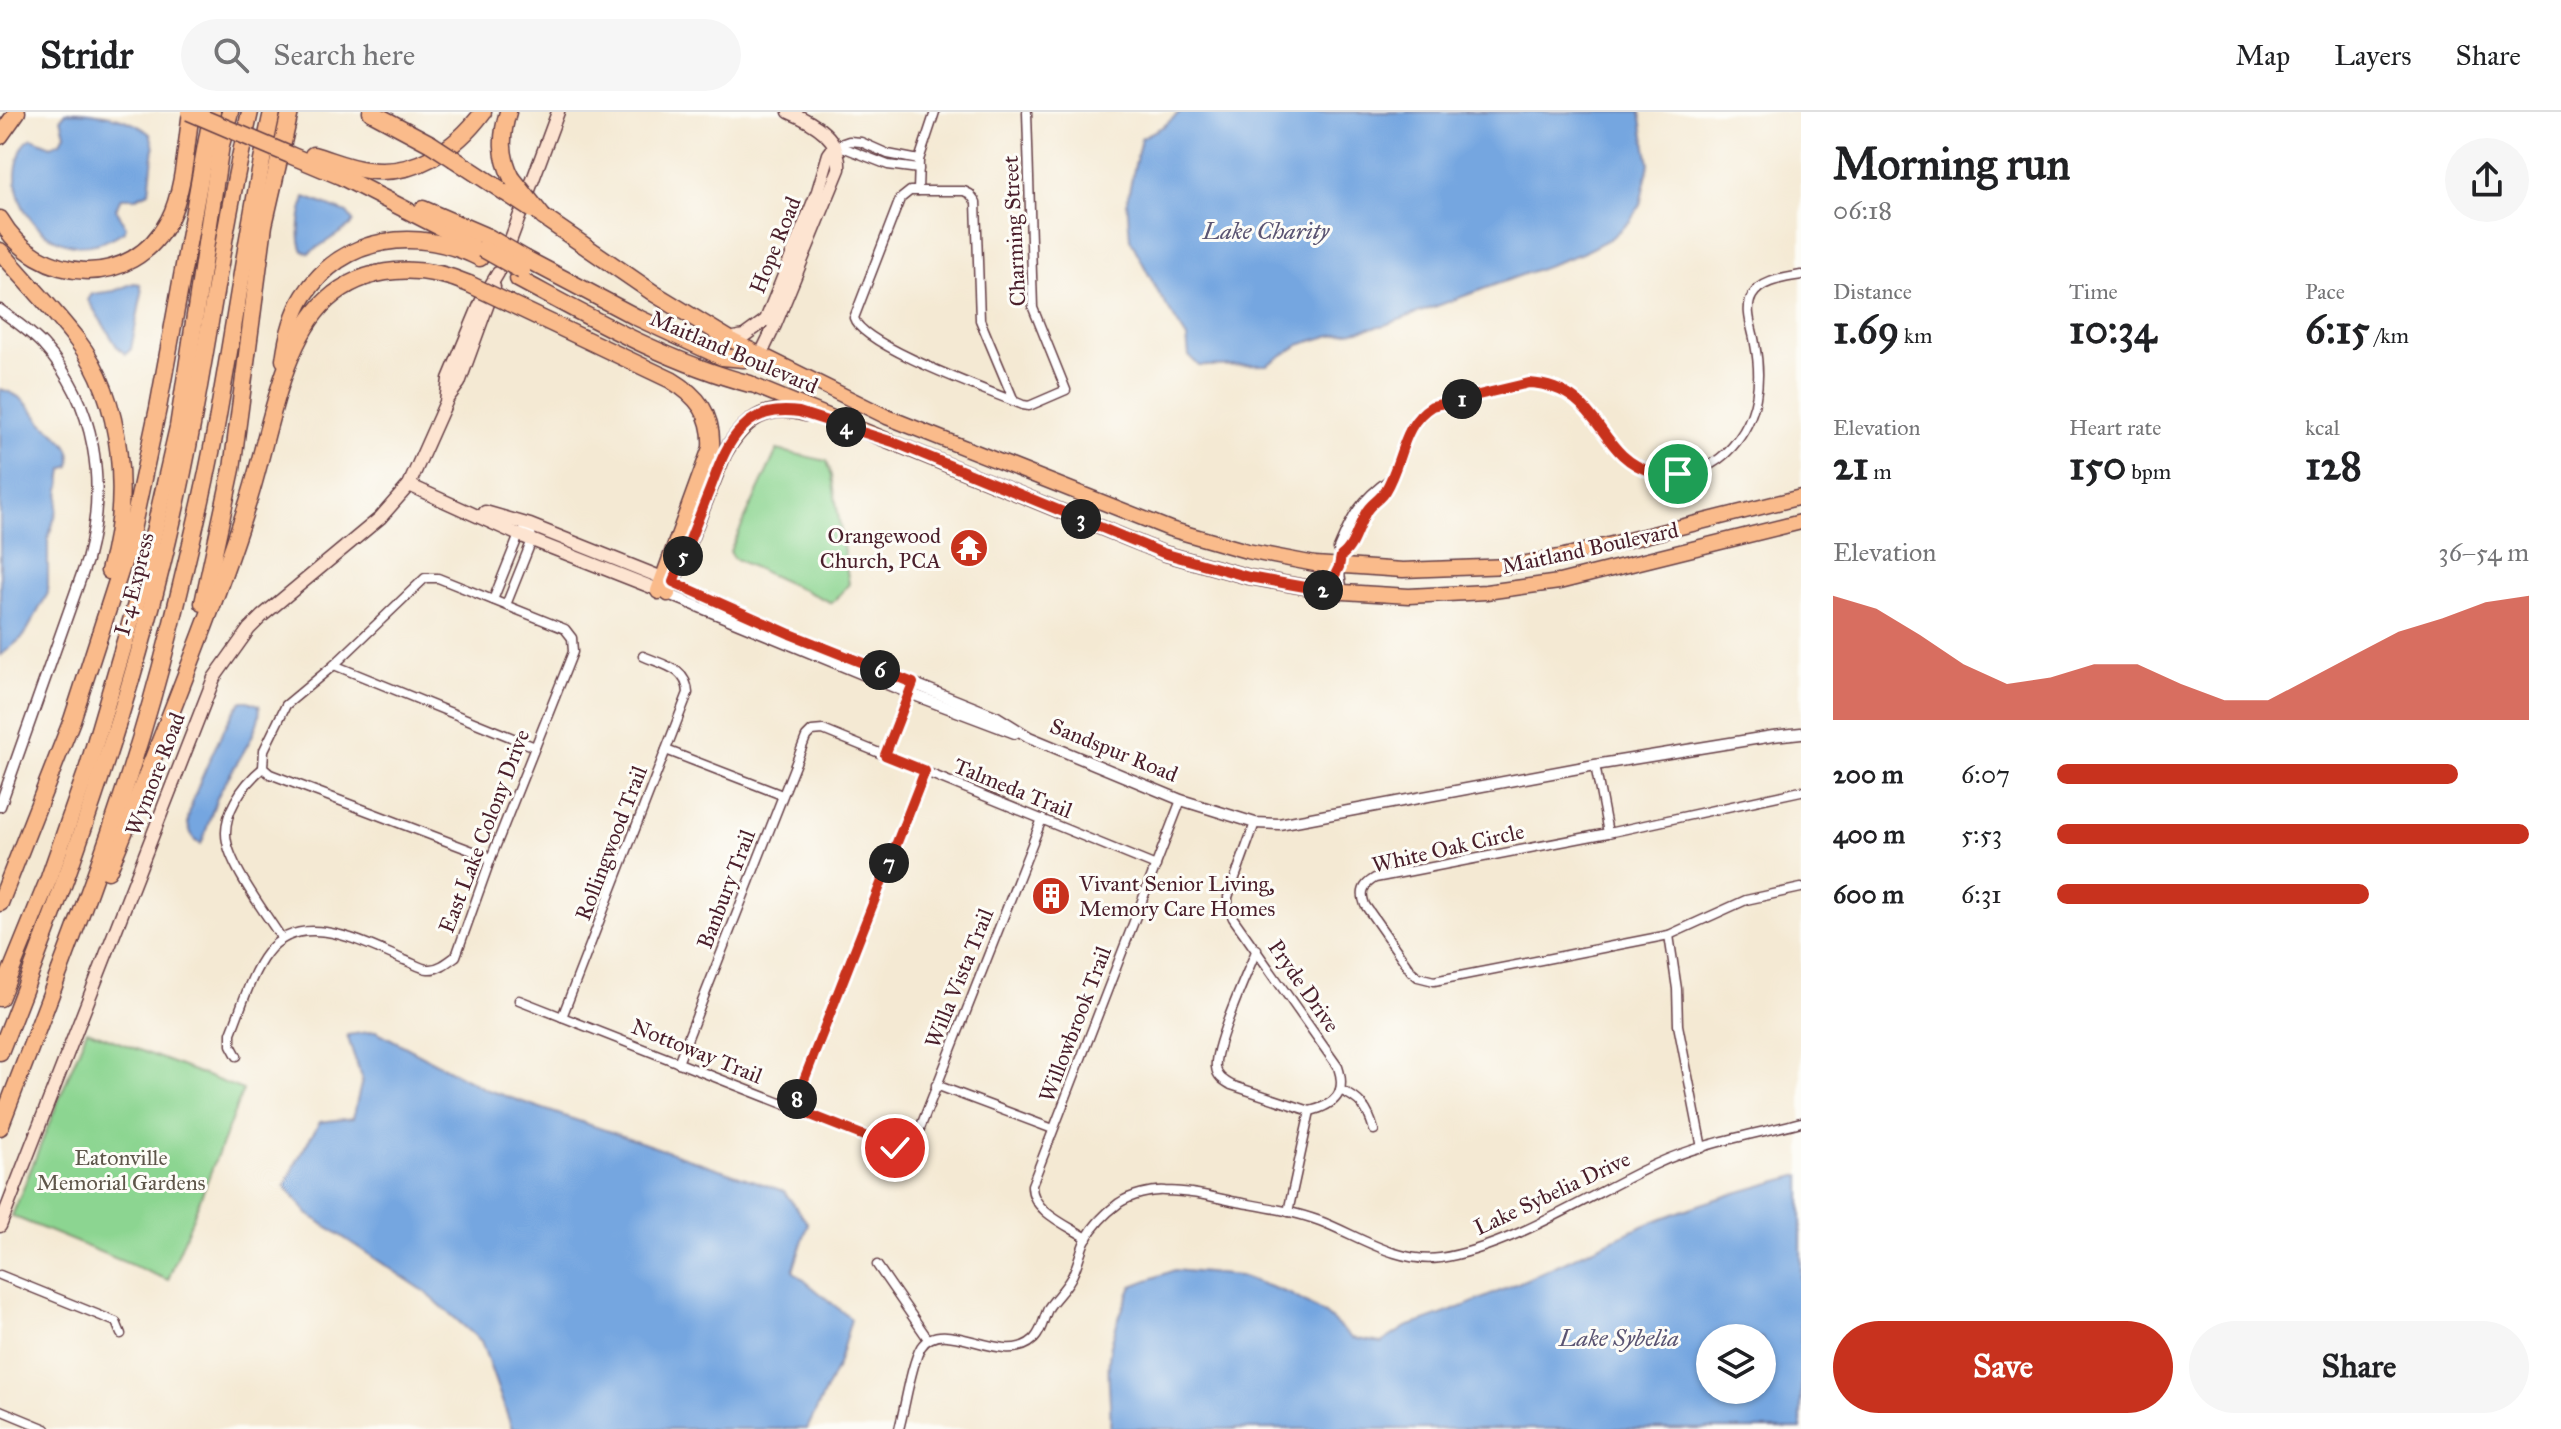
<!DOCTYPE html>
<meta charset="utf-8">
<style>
:root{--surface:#fff;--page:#f6f6f6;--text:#202124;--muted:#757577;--line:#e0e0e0;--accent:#c8321e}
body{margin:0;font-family:"IM FELL Great Primer",serif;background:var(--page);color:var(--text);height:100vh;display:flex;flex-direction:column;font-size:30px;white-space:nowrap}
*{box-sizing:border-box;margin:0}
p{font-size:26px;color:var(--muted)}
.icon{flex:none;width:44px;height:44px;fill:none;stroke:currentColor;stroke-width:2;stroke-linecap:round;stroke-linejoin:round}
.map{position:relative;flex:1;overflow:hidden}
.drawer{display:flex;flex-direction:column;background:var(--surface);width:760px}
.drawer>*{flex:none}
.controls{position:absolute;left:1696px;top:1212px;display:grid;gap:16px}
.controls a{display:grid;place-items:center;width:80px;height:80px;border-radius:50%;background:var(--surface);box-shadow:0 2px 6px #0004;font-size:40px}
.pin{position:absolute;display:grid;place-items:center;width:68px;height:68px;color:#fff;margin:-34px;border:4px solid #fff;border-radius:50%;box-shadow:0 2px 8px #0007}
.km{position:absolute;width:40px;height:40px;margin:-20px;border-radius:50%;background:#222;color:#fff;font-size:22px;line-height:40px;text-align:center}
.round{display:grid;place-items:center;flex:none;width:84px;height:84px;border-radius:42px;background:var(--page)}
.head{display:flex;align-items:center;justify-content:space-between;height:136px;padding:0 32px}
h1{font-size:44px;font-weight:800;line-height:60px}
.stats{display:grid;grid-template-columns:repeat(3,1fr);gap:12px;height:136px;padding:8px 32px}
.stats div{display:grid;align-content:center}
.stats b{font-size:40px;font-weight:800}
.stats small{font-size:22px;font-weight:400}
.stats p{font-size:22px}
.chart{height:224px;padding:16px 32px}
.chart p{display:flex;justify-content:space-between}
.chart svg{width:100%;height:144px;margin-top:8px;fill:var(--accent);opacity:.7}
.primary-button{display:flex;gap:16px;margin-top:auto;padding:16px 32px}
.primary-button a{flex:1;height:92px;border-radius:48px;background:var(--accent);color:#fff;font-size:32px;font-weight:800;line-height:92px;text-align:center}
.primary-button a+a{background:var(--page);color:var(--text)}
ul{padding:0 32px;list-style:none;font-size:26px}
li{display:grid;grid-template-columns:128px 96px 1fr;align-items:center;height:60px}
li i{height:20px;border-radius:10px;background:var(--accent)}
header{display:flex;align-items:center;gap:48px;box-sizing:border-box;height:112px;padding:0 40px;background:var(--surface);border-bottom:2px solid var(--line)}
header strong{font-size:38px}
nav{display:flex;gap:44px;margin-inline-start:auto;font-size:28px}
.search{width:560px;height:72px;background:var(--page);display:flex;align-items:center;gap:20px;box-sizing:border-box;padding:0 28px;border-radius:44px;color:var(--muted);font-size:30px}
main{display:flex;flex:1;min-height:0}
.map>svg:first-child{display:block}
.green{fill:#8cd591;stroke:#6b7a5e;stroke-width:2}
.water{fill:#74a6e0;stroke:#5f6286;stroke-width:2;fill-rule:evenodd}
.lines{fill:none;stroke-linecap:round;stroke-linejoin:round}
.minor-casing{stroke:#643d44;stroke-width:11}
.tertiary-casing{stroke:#643d44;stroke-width:13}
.secondary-casing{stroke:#643d44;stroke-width:15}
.primary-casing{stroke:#643d44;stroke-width:17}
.motorway-casing{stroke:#643d44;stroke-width:19}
.minor{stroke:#fff;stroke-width:8}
.tertiary{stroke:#fff;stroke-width:10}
.secondary{stroke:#fde4d1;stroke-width:12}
.primary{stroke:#fabb8b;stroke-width:14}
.motorway{stroke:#fabb8b;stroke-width:16}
.motorway-bridge-casing{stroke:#643d44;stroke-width:19;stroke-linecap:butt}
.motorway-bridge{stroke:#fabb8b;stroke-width:16}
.route-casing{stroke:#fff;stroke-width:16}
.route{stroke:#c8321e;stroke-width:10}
.labels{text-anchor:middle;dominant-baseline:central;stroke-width:6;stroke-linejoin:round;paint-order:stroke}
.street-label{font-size:22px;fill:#4a1f2b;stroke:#fdfcf7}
.poi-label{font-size:22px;fill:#4a1f2b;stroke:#fdfcf7;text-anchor:end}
.park-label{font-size:22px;fill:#5e564a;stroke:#fdfcf7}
.water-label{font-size:24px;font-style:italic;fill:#5b5573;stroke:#fdfcf7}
</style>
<header>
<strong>Stridr</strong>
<div class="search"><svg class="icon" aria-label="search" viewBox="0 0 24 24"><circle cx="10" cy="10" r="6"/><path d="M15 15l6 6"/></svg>Search here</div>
<nav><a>Map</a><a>Layers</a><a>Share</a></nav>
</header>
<main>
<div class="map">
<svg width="1801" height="1317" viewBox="0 0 1801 1317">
<rect width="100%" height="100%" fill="#fdfcf7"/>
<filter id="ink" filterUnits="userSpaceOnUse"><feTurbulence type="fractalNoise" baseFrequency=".0125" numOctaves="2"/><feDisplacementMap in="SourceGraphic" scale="16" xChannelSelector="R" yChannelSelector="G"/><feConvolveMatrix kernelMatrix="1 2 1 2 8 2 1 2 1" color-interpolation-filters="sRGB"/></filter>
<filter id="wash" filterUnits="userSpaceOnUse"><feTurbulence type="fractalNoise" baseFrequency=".006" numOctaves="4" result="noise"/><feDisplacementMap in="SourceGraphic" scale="32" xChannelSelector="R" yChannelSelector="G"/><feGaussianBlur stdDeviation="1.8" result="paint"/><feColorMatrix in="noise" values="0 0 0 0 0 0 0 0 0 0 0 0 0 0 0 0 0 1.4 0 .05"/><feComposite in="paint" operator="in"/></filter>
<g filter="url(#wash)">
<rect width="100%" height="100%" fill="#f4e9d3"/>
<!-- green -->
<g class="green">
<polygon points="777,338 827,349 832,364 849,472 832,491 733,446 730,439"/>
<polygon points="87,918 243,978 168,1168 12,1104"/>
</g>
<!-- water -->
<g class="water">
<path d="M66,0C94,0 128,3 150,22L154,35L149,80L136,86H121L116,97L126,115L124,119C115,125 106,130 95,132C47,143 4,92 19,45C21,37 25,30 32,26L51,34L60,30L65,22L61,6Z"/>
<polygon points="1180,0 1640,0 1649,52 1640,93 1630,109 1611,126 1582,141 1385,213 1328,224 1299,233 1267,253 1199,254 1189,244 1187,226 1159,182 1130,127 1127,88 1141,26 1164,14"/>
<path d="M305,85L347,101L353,109L350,114L309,141L303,139C296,124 301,100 305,85Z"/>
<polygon points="134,171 140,172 142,181 131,237 126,242 118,236 88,188 92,182 114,179"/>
<path d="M0,277C20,282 28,292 40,308C52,322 76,330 70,354L63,357L57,398L48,427V481L24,524L0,544Z"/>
<path d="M242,589H248L259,593C265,616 227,662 218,684C211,699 208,716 201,732L195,729C192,723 188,717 188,711C187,692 228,603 242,589Z"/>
<polygon points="376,919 485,977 784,1079 808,1112 793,1159 851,1207 838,1253 807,1317 512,1317 481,1229 424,1179 308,1102 285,1074 300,1043 320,1010 353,1006 362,968 347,923"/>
<path d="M1801,1063V1317H1110C1112,1294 1107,1270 1109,1247C1111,1222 1123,1196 1132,1174L1174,1158L1240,1164L1290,1182L1325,1202L1352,1226L1381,1231L1406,1215C1488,1189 1565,1148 1643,1114C1694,1092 1748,1077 1801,1063ZM1710,1226H1762V1278H1710Z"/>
</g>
</g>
<g filter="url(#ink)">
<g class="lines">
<!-- minor casing -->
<g class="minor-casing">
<g id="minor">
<polyline points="837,33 888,53 919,57"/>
<polyline points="835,34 849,29 861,30 888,42 919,48"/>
<polyline points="918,79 919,48 935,0"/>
<path d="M1014,289L980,208L976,90L970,82L964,79H910L900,87L854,206C862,234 992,280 1023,293L1029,294L1066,278L1033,196L1027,0"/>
<path d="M1341,444C1354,435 1357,416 1365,402C1370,391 1382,385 1388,374C1404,344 1400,313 1432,294L1529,271C1546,272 1562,276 1575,286C1591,297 1597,315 1609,329C1643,368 1696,375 1732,335C1758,306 1762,268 1755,232C1753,217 1744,198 1752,184C1761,168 1785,166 1801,163"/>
<polyline points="1339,455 1343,481"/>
<path d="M1327,479C1334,466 1345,452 1338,437C1352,404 1360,388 1390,367"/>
<polyline points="493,488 519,423 530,413"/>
<polyline points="506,493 532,428 530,413"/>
<polyline points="334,553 535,635"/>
<polyline points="666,638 782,683"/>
<polyline points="885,643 909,581"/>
<polyline points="1595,653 1608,721"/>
<polyline points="263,656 270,662 491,746"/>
<path d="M263,656C243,672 221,703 227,730C232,757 266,802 282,827"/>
<path d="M1801,679L1608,721L1375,766C1363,773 1360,780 1365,793L1411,859L1418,865L1434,869L1669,823L1746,788L1801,776"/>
<path d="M1255,711L1228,785V795L1233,806L1338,955C1347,981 1335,993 1310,999"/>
<polyline points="1669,823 1677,877 1678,913 1702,1036"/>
<path d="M1257,837C1248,859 1213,936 1216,955C1217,965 1223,968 1231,973L1310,999"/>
<polyline points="519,888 895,1036 906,1035 917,1024 1042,707"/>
<path d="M562,905L688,581C687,556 663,553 643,544"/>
<path d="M237,944L231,933V921C241,897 251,861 267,841C301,796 364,831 404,848C411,850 421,857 428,857C438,858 448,850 456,844L491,746L573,540L572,526L565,517L438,466H425L334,553L286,593L264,638L263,656"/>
<polyline points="678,951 806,625 812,619 823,618 1156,754"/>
<polyline points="936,973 1053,1017"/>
<path d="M1340,978C1361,987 1368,997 1374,1018"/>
<polyline points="793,996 925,659"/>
<polyline points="1288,1100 1310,999"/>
<path d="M1087,1126C1067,1113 1031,1099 1032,1073L1181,688"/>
<polyline points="877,1153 928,1227"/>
<polyline points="0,1163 116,1210 121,1222"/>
<polyline points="0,1298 46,1317"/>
<path d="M899,1317C905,1296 911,1252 921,1235C943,1201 1003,1257 1034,1227C1043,1218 1043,1206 1049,1195C1056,1185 1065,1177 1071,1166C1078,1154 1080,1139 1086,1127C1093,1114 1107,1100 1119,1091C1131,1083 1151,1078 1165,1079C1190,1079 1213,1085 1237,1090C1265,1095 1293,1099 1320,1109C1357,1123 1398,1152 1440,1146C1509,1136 1591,1082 1656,1052C1701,1031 1753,1023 1801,1010"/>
</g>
</g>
<!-- tertiary casing -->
<g class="tertiary-casing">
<g id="tertiary">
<path d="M0,198C15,209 31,220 43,233C97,292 107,373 87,448L0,694"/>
<polyline points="673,470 790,522 997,605 1029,625 1181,688 1255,711 1279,712 1595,653 1773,624 1801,621"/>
<polyline points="668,482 909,581 1015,621"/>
</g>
</g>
<!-- secondary casing -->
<g class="secondary-casing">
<g id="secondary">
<polyline points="505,143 558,0"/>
<polyline points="729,227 744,224 766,208 818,79 829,42 835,34"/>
<path d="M760,244L775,213L839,57C841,26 815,11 789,0"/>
<polyline points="447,287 459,271 494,175"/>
<polyline points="409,373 519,423 664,480"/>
<polyline points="485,400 530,413 670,469"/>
<polyline points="0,1114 214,566 249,517 262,504 380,406 409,373 446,290 449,267 482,188 498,161"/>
</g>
</g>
<!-- primary casing -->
<g class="primary-casing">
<g id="primary">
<polyline points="729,227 887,305 1170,417 1247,439 1315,452 1403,458 1510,454 1564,444 1801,385"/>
<polyline points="750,272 1163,441 1249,465 1327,479 1409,484 1486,480 1559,470 1801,410"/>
<path d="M668,482L724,342C743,309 766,290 805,302"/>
</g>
</g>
<!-- motorway casing -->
<g class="motorway-casing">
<g id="motorway">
<polyline points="371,0 431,32"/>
<path d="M508,0C501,23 500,44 512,66"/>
<polyline points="0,24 17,0"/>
<polyline points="290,43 340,64 471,131"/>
<path d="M313,43C331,48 348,56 367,58C414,65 456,37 483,0"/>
<polyline points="454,47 506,81"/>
<polyline points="423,97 488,125"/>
<polyline points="543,105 655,182 729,227"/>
<path d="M0,107C38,173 132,179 169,108C184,79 186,33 191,0"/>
<path d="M0,139C25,168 53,197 77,228C124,289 130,388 109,459"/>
<polyline points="526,147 636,205 722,245 744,247 760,244"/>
<path d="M518,167C593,207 667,250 750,272"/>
<path d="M509,191L671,268C698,284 713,303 711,336L659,479"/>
<path d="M284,248C287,225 292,203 304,184C344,122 419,115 480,146"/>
<polyline points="203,491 232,357 264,113 290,0"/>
<path d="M108,759C127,716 142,673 160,629C191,550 222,471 248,390C268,330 280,231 327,188C366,152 423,152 469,172"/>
<polyline points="0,791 72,608 129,432 158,296 212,0"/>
<polyline points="0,886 49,766 88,655 143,468 178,315 221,33 230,0"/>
<path d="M0,940C66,773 127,603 168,428C202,287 217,141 250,0"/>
<path d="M0,1015C62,853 127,692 169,523C188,444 208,366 221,286C238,191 251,95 272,0"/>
</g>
</g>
<!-- minor -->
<use href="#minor" class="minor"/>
<!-- tertiary -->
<use href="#tertiary" class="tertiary"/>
<!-- secondary -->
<use href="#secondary" class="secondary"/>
<!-- primary -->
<use href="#primary" class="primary"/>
<!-- motorway -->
<use href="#motorway" class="motorway"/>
<!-- motorway-bridge casing -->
<g class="motorway-bridge-casing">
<g id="motorway-bridge">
<polyline points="189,0 290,43"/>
<polyline points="431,32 454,47"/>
<polyline points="512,66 543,105"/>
<polyline points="506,81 532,98"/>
<polyline points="488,125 526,147"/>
<polyline points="483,137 522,159"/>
<polyline points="469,172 509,191"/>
</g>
</g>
<!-- motorway-bridge -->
<use href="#motorway-bridge" class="motorway-bridge"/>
</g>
</g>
<g class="lines" filter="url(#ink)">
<!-- route casing -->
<g class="route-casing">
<path id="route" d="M895,1036L793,996L925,659L885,643L913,571L790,522L673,470C685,441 696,412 708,382C717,360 724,334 742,316C757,300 778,297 799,300L893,330L1163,441L1249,465L1327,479L1339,455L1341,444C1354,435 1357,416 1365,402C1369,392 1380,388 1385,379C1403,350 1401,313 1432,294L1529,271C1604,276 1595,345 1653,360C1661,362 1670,362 1678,362"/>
</g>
<!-- route -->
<use href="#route" class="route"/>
</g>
<!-- icons -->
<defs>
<g id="temple-disc" transform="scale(2)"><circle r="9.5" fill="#c8321e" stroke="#fdfcf7"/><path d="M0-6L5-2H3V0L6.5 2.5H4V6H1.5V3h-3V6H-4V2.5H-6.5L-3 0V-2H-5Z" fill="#fff"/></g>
<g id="building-disc" transform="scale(2)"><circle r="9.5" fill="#c8321e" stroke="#fdfcf7"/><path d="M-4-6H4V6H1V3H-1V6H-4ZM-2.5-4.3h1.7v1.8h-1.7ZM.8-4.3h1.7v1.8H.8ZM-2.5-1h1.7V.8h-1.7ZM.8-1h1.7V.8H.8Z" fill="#fff"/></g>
</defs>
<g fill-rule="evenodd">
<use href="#temple-disc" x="969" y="436"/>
<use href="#building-disc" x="1051" y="784"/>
</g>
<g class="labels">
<!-- street labels -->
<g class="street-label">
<text transform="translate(1014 119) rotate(-93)">Charming Street</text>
<text transform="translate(775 133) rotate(-68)">Hope Road</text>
<text transform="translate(734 240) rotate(23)">Maitland Boulevard</text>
<text transform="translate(1590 436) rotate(-12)">Maitland Boulevard</text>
<text transform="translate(134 472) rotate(-76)">I-4 Express</text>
<text transform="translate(1114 638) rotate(22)">Sandspur Road</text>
<text transform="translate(155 662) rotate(-69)">Wymore Road</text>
<text transform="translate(1013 676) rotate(22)">Talmeda Trail</text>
<text transform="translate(484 719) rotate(-69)">East Lake Colony Drive</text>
<text transform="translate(611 731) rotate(-69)">Rollingwood Trail</text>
<text transform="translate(1448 736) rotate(-13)">White Oak Circle</text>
<text transform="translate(726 777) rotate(-69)">Banbury Trail</text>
<text transform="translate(959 866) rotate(-68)">Willa Vista Trail</text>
<text transform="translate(1304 874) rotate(55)">Pryde Drive</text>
<text transform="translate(1075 912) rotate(-69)">Willowbrook Trail</text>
<text transform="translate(697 939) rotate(22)">Nottoway Trail</text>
<text transform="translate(1552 1081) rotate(-25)">Lake Sybelia Drive</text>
</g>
<!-- poi labels -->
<g class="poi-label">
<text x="941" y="423">Orangewood<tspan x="941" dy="25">Church, PCA</tspan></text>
<text x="1079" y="771" text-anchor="start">Vivant Senior Living,<tspan x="1079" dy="25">Memory Care Homes</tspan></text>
</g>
<!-- park labels -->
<g class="park-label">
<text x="121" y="1045">Eatonville<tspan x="121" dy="25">Memorial Gardens</tspan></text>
</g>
<!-- water labels -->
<g class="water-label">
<text x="1266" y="119">Lake Charity</text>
<text x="1619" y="1226">Lake Sybelia</text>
</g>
</g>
</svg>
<div class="controls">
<a><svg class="icon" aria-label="layers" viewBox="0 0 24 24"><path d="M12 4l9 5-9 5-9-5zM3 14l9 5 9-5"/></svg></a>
</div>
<div class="pin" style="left:1678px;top:362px;background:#1e9e55"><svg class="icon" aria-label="arrive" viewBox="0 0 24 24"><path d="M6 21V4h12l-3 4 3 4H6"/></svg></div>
<div class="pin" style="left:895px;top:1036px;background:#d93025"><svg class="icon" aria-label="check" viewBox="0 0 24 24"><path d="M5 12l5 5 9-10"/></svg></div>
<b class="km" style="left:1462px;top:287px">1</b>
<b class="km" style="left:1323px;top:478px">2</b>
<b class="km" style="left:1081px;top:407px">3</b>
<b class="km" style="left:846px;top:315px">4</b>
<b class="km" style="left:683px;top:444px">5</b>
<b class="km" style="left:880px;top:558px">6</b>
<b class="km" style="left:889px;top:751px">7</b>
<b class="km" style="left:797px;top:987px">8</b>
</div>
<section class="drawer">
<div class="head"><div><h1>Morning run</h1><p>06:18</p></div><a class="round"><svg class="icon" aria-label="share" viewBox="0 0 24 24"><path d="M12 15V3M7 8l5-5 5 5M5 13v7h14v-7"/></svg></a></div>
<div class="stats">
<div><p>Distance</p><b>1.69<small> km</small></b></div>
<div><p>Time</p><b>10:34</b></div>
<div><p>Pace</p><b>6:15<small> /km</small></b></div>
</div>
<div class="stats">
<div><p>Elevation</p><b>21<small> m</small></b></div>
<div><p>Heart rate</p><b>150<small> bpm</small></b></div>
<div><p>kcal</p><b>128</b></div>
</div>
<div class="chart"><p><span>Elevation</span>36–54 m</p>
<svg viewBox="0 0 160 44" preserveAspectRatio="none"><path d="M0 44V6L10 10L20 18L30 27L40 33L50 31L60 27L70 27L80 33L90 38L100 38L110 31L120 24L130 17L140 13L150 8L160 6V44z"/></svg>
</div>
<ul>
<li><b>200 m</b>6:07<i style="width:85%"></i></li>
<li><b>400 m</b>5:53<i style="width:100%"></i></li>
<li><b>600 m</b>6:31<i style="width:66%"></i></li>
</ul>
<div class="primary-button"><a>Save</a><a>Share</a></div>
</section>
</main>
